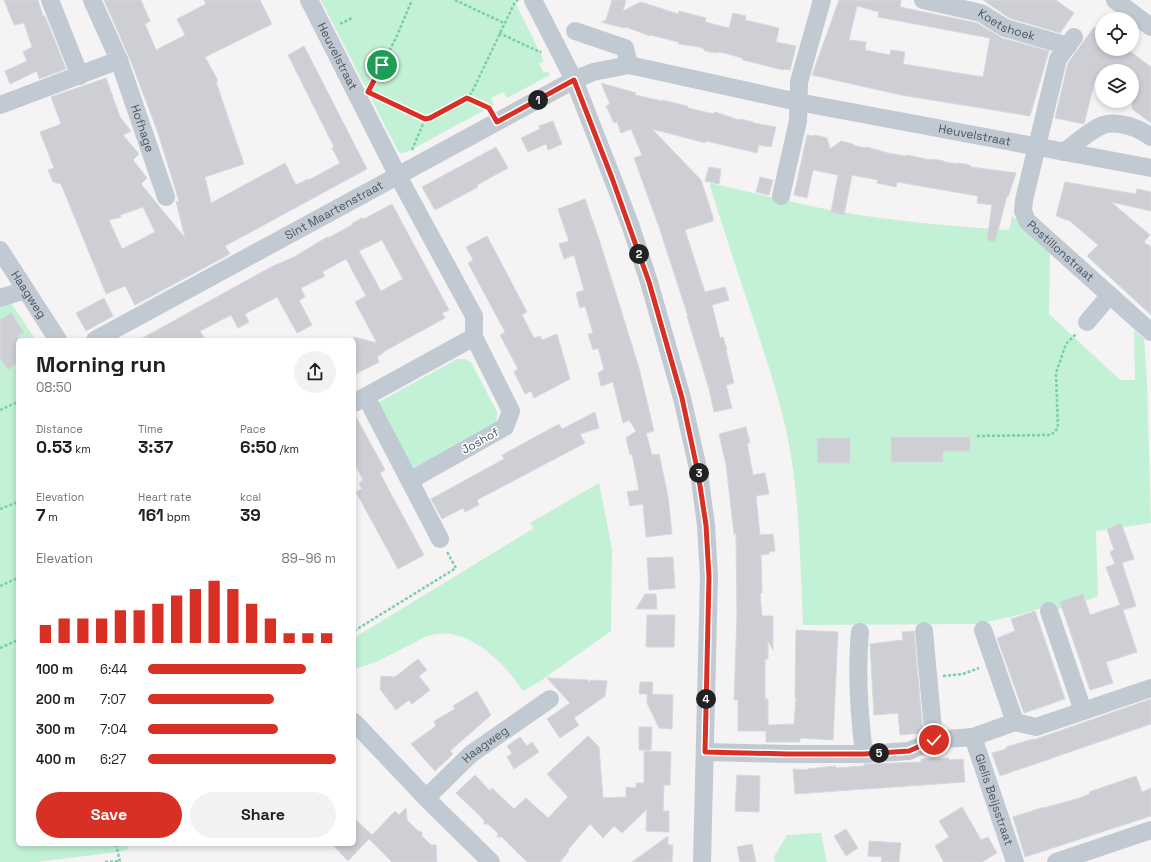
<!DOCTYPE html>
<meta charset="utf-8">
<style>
:root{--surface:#fff;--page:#f2f2f2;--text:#202124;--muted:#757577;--accent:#d93025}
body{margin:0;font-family:"Space Grotesk",sans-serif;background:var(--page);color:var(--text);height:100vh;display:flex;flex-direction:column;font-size:15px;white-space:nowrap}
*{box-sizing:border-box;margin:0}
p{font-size:13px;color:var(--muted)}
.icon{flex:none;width:22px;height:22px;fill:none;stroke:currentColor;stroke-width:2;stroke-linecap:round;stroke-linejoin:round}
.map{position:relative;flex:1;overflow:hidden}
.details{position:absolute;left:16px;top:338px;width:340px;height:508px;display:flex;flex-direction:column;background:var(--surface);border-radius:6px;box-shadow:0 2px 6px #0003}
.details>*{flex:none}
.buttons{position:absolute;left:1095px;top:12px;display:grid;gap:8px}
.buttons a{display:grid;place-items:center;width:44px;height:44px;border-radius:50%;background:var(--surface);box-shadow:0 2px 6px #0003;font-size:20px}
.pin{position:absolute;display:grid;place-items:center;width:34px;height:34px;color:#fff;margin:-17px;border:2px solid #fff;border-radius:50%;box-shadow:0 1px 4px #0007}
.km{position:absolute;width:20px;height:20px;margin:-10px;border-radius:50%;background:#222;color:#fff;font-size:11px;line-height:20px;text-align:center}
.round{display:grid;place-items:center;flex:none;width:42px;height:42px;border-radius:21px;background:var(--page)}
.summary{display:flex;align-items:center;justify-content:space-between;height:68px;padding:0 20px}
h1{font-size:22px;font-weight:700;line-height:30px}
.figures{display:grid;grid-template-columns:repeat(3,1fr);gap:6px;height:68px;padding:4px 20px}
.figures div{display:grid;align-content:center}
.figures b{font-size:17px;font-weight:700}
.figures small{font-size:11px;font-weight:400}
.figures p{font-size:11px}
.chart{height:112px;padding:8px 20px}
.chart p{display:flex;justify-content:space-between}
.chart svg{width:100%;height:72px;margin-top:4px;stroke:var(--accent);stroke-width:6}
.cta{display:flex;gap:8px;margin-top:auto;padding:8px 20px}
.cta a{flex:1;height:46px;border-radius:24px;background:var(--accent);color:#fff;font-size:16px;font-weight:700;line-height:46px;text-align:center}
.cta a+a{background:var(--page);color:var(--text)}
ul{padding:0 20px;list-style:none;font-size:13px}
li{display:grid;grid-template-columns:64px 48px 1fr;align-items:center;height:30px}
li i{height:10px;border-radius:5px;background:var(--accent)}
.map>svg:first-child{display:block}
.green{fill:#c3f1d5}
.building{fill:#cdcfd5;stroke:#d7d9de;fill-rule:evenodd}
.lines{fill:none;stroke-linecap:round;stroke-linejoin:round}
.path{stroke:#7ad0a6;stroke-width:2.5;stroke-dasharray:3 2;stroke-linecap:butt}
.minor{stroke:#c1cad2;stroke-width:18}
.route-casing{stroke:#fff;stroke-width:8}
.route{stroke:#d93025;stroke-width:5}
.labels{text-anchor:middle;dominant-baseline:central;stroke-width:3;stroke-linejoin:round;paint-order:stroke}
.street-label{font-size:12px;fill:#4a5661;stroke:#fff}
</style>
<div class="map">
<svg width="1151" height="862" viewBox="0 0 1151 862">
<rect width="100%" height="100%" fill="#f5f3f3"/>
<!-- green -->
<g class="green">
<polygon points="321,0 514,0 544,61 539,64 544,73 548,71 550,75 507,98 503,92 491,98 494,105 407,152 401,153 398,151"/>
<path d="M710,183C750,192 790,202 830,210C889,221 949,226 1009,230L1012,216L1050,251L1049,314L1120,380H1135L1134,330L1144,339L1147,381L1151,523L1096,531L1098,596L1064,609L1045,607L1014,616L978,624L803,625C800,559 800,493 786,429C777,391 765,355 753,318C738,274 724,230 710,186Z"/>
<polygon points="0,287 36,340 18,340 18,844 129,844 127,850 118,852 37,862 0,862"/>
<polygon points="457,359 464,359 471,362 497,412 497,420 495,426 414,468 408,465 375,404"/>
<path d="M599,483L612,549L611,631L539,682L523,691C503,661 466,623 427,636L376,662L354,669V638L534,528L530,523Z"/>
<polygon points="821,833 827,862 775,862 774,857 787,835"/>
</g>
<!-- building -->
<g class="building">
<polygon points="4,0 38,0 43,16 45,16 66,69 39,79 37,71 10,84 5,71 27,61 23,52 32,47 24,23 14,25"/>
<path d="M104,0H141L150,21L145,24L156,50L185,35L177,19L206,4L204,0H260L272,24L205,57L218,81L216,82L244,164L205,177L211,203L285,163L296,185L308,179L309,180L340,163L332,148L334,147L288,55L304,46L367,169L225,246L230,254L135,305L125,286L106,294L61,184L53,182L48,170L54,168L40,132L61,124L51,97L106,78L120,117L131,131L123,135L139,154L133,160L147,178L141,184L185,238L176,201L177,202L179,201L158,133L132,64ZM143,207L155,232L122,249L109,220L121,217L120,215Z"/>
<polygon points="612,0 626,0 623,11 641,2 678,14 679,11 706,18 705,22 729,28 733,13 746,16 745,20 779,28 776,42 796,46 790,70 785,69 783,70 743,60 742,58 724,53 718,52 716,53 705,51 704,49 699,47 679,44 678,42 651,35 650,36 626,27 624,28 601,22 606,20"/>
<path d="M839,0H901L900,7L977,23L1002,38L1049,51L1030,116L901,95L812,75ZM857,6L879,12L878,17L990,38L983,77L903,64L905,52L891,50L890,55L865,50L866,42L849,40Z"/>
<polygon points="983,0 1056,0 1074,13 1060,33 1009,18"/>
<polygon points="1094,27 1102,33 1102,49 1127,49 1151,67 1151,123 1132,109 1132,71 1102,71 1102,86 1095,80 1084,124 1055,118 1068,63"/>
<polygon points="601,83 636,93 635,95 662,101 662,100 687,106 688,108 714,114 715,112 739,120 741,119 753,122 754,123 776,127 771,147 759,145 757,153 706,141 706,143 652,129 701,180 713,217 713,221 685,230 705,292 725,287 729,300 712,305 720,338 723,337 727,350 726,350 734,383 726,385 732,408 714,412 709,389 687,316 688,316 659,227 634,158 642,155 631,129 621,133 617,122 614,123 606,106 610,104"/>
<polygon points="553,121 562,144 548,150 546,144 528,152 521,138 540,129 539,126"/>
<polygon points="807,135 813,136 815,135 827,138 830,149 841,141 853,144 853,145 865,148 867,147 888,153 905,156 908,155 930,160 932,159 944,161 945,162 957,164 958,163 970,165 971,167 1016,173 1008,197 1007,196 995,242 987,240 992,205 977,203 978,196 897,182 896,187 877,183 878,180 852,175 844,215 831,212 838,175 813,170 807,198 794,195"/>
<polygon points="496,147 508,168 477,185 478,187 435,210 422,187"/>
<polygon points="709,167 721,169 719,184 705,181"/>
<polygon points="760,177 773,180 769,195 756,192"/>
<polygon points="1065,182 1136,194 1137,189 1151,192 1151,211 1111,202 1150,235 1144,242 1151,247 1151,315 1087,256 1098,245 1070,221 1056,216"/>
<polygon points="585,199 599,239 639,368 654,431 646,433 652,455 659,454 668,496 672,534 646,537 643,504 630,506 627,492 639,490 632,454 630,455 626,438 636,431 629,420 623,423 613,382 601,386 598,373 604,369 598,348 593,350 588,334 593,333 585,306 580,308 576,293 584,290 574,255 564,259 559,244 569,241 558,209"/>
<path d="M392,204L449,310L442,313L445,318L383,352V353L377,357L379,362L354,375V337L377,343L355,302L366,296L346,259L322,272L325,276L301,288L305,297L299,300L312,325L297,333L277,297L245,314L249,322L238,328L231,315L200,331L205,340H139L271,267L294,257L327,237L328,238L352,225L351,224L362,218L364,219ZM382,240L403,279L381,291L359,251Z"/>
<polygon points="487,236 527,312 522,315 534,338 540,336 542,340 557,334 559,341 570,379 534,398 531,391 525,394 514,372 518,369 500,335 505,332 468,263 473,260 466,247"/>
<polygon points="104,298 113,316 86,331 76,313"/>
<polygon points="11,313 24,332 18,336 18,362 8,370 0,358 0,320"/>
<polygon points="595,412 599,428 580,434 585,443 477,500 479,505 465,512 463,508 442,519 431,499 504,459 502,455 548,430 559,424 562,429"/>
<polygon points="354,413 385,470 380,473 383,479 424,555 398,569 356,492 362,489 359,483 363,480 354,462"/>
<polygon points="746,427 750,443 747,443 753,475 765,473 769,494 756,496 760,535 773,534 775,551 769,552 769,554 761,555 762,593 760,593 762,616 773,616 773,650 768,641 768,659 765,659 765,699 768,699 768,725 794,724 796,698 795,698 796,630 838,632 833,740 800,738 800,742 766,742 766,731 738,731 738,700 734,700 737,616 736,534 734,534 726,465 719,434"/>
<polygon points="891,437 970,437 970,451 943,451 943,462 891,462"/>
<polygon points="817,438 850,438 850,463 818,463"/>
<polygon points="1121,523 1134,559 1122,563 1136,606 1123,610 1137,652 1106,662 1113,683 1090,690 1060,602 1083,594 1090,615 1120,605 1106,567 1115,564 1110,552 1114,550 1107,529"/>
<polygon points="673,557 675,588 649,590 647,558"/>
<polygon points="645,594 656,594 657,609 636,609"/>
<polygon points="1035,611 1065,699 1024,713 997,638 1015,631 1011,619"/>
<polygon points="647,615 675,615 674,647 646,647"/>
<polygon points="914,631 923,733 900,735 898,713 874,715 870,644 903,640 902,632"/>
<polygon points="418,659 427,670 419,676 430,690 412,704 409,700 396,710 380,689 381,676 395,677"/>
<polygon points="547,678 588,680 589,682 591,680 607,681 605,696 574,718 579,725 560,738 547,719 570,703"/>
<polygon points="640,682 653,682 652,694 673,695 672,729 659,728 647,703 647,694 639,694"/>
<polygon points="477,691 491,715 450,751 453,754 435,771 411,744 436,726 434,721 455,709 453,706"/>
<polygon points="1151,699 1151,724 1000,776 992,753 1006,749 1006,747 1033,739 1033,740"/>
<polygon points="639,727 652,727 651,750 639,750"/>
<polygon points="588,736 599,747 603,798 626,797 626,787 636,788 636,783 644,783 644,751 671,752 670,785 664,785 663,811 669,811 669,832 646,831 647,809 622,833 614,826 603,838 590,824 568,850 569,851 560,862 527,862 502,837 497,837 498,833 488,824 484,824 484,820 456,793 475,775 490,791 492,788 514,809 526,798 548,818 568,797 547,774"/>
<polygon points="520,737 527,746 532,742 539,752 514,769 507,757 512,753 507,746"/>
<polygon points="949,758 949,760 963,759 965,782 795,794 793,769 808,770 807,769 836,766 836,768 864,766 864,764 921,762 921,759"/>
<polygon points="737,775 760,776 759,812 735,811"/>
<polygon points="1136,776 1142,792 1151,788 1151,816 1025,857 1013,817 1044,807 1044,808 1076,799 1090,794 1089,792"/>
<polygon points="962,807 981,840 988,837 997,853 982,862 944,862 935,846 949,837 939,821"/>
<polygon points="406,808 407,820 418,831 422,832 422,836 431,845 436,845 437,862 392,862 369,839 348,861 332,844 354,844 354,818 372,835 395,811 399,815"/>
<polygon points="846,829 858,848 846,856 834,836"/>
<polygon points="668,836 668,845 673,845 672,862 632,862"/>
<polygon points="869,841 901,843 899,862 881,862 882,857 868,856"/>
<polygon points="752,844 756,862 740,862 737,847"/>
</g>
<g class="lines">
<!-- path -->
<g class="path">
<polyline points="455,0 504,23"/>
<polyline points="340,24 352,18"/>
<polyline points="499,33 540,52 541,51"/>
<polyline points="371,86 396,38 412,0"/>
<polyline points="376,96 425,119 430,118 467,98 472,92 515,2 518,0"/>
<polyline points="467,98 489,108"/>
<polyline points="412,150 425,119"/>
<polyline points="0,410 18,402"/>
<polyline points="977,436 1051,435 1058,428 1056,373 1066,344 1076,334"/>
<polyline points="0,509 18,502"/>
<polyline points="0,586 18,578"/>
<polyline points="354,631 456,568 447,552"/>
<polyline points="0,648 18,640"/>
<polyline points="943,676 963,674 979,668"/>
<polyline points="116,844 120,862"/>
<polyline points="105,862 120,861"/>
</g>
<!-- minor -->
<g class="minor">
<polyline points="50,0 80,76"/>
<path id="s1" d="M92,0L119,60L166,197"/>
<path id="s2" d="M309,0L398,176L474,316V337L511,411L505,427L411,480"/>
<polyline points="533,0 574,80 612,177 631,227 649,282 682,398 699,473 706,525 709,577 702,862"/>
<path id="s3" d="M923,0L981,13L1005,28L1068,46"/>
<polyline points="1115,0 1151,27"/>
<polyline points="575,31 625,48 629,65"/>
<path id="s4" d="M1074,37L1058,59L1024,200L1023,211L1027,221L1151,332"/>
<polyline points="0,105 119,60"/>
<path d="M1064,152C1075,144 1090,130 1103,125C1118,120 1139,128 1151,137"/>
<polyline points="781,196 798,121 799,82 822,0"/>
<path id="s5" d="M0,250L58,340"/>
<polyline points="0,298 26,290"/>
<polyline points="1087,322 1110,295"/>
<path id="s6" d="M95,340L574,80L593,72L629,65L798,102L1151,168"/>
<polyline points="366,397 440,539"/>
<polyline points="354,403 474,337"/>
<polyline points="1049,611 1083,711"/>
<polyline points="983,630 1015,722"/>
<polyline points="924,631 934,740"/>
<path d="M860,632C856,673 859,713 864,754"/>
<polyline points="354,722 429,801 491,862"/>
<path id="s7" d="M973,737L1015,862"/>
<polyline points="705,752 788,754 864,754 909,751 934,740 973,737 1015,722 1036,727 1151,688"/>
<path id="s8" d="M426,798L471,754L550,699"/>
<polyline points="1056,862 1151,830"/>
</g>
</g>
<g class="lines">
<!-- route casing -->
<g class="route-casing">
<polyline id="route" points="382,65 368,92 425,119 430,118 467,98 489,108 497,122 574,80 612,178 649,282 682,398 698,473 706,525 709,577 705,752 788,754 864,754 909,751 934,740"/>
</g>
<!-- route -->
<use href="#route" class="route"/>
</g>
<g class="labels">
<!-- street labels -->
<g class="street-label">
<text stroke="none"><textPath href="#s3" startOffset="88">Koetshoek</textPath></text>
<text stroke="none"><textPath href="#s2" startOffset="63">Heuvelstraat</textPath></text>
<text stroke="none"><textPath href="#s1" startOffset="138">Hofhage</textPath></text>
<text stroke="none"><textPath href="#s6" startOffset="955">Heuvelstraat</textPath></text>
<text stroke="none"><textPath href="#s6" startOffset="272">Sint Maartenstraat</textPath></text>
<text stroke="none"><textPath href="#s4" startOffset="239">Postillonstraat</textPath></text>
<text stroke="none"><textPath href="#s5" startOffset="53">Haagweg</textPath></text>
<text transform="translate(480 441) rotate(-29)">Joshof</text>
<text stroke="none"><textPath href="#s8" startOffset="80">Haagweg</textPath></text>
<text stroke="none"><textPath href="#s7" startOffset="66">Gielis Beijsstraat</textPath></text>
</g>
</g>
</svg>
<div class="buttons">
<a><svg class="icon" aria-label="locate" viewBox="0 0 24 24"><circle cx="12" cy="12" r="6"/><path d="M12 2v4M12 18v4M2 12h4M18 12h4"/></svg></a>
<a><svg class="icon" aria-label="layers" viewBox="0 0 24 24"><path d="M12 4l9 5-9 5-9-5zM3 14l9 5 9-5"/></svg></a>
</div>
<div class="pin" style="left:382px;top:65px;background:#1e9e55"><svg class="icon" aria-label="arrive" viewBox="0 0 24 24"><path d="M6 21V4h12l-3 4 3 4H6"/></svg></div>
<div class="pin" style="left:934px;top:740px;background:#d93025"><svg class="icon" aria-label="check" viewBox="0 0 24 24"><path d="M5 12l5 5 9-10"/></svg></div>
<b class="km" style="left:538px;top:100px">1</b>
<b class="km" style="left:639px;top:254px">2</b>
<b class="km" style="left:699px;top:473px">3</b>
<b class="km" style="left:706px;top:699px">4</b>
<b class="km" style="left:879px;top:753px">5</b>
<section class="details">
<div class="summary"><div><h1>Morning run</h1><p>08:50</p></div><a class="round"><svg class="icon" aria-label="share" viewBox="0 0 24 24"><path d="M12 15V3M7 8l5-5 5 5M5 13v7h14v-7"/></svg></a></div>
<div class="figures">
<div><p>Distance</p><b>0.53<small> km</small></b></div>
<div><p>Time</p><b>3:37</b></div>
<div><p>Pace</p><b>6:50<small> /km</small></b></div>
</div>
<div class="figures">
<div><p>Elevation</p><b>7<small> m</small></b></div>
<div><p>Heart rate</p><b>161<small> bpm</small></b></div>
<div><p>kcal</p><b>39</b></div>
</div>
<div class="chart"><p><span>Elevation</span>89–96 m</p>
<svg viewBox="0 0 160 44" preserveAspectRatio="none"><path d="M5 44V33M15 44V29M25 44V29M35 44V29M45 44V24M55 44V24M65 44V20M75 44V15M85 44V11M95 44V6M105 44V11M115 44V20M125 44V29M135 44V38M145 44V38M155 44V38"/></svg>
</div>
<ul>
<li><b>100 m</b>6:44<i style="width:84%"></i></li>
<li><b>200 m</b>7:07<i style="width:67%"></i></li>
<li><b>300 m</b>7:04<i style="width:69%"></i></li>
<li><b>400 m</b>6:27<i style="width:100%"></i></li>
</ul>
<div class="cta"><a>Save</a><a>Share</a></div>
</section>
</div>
